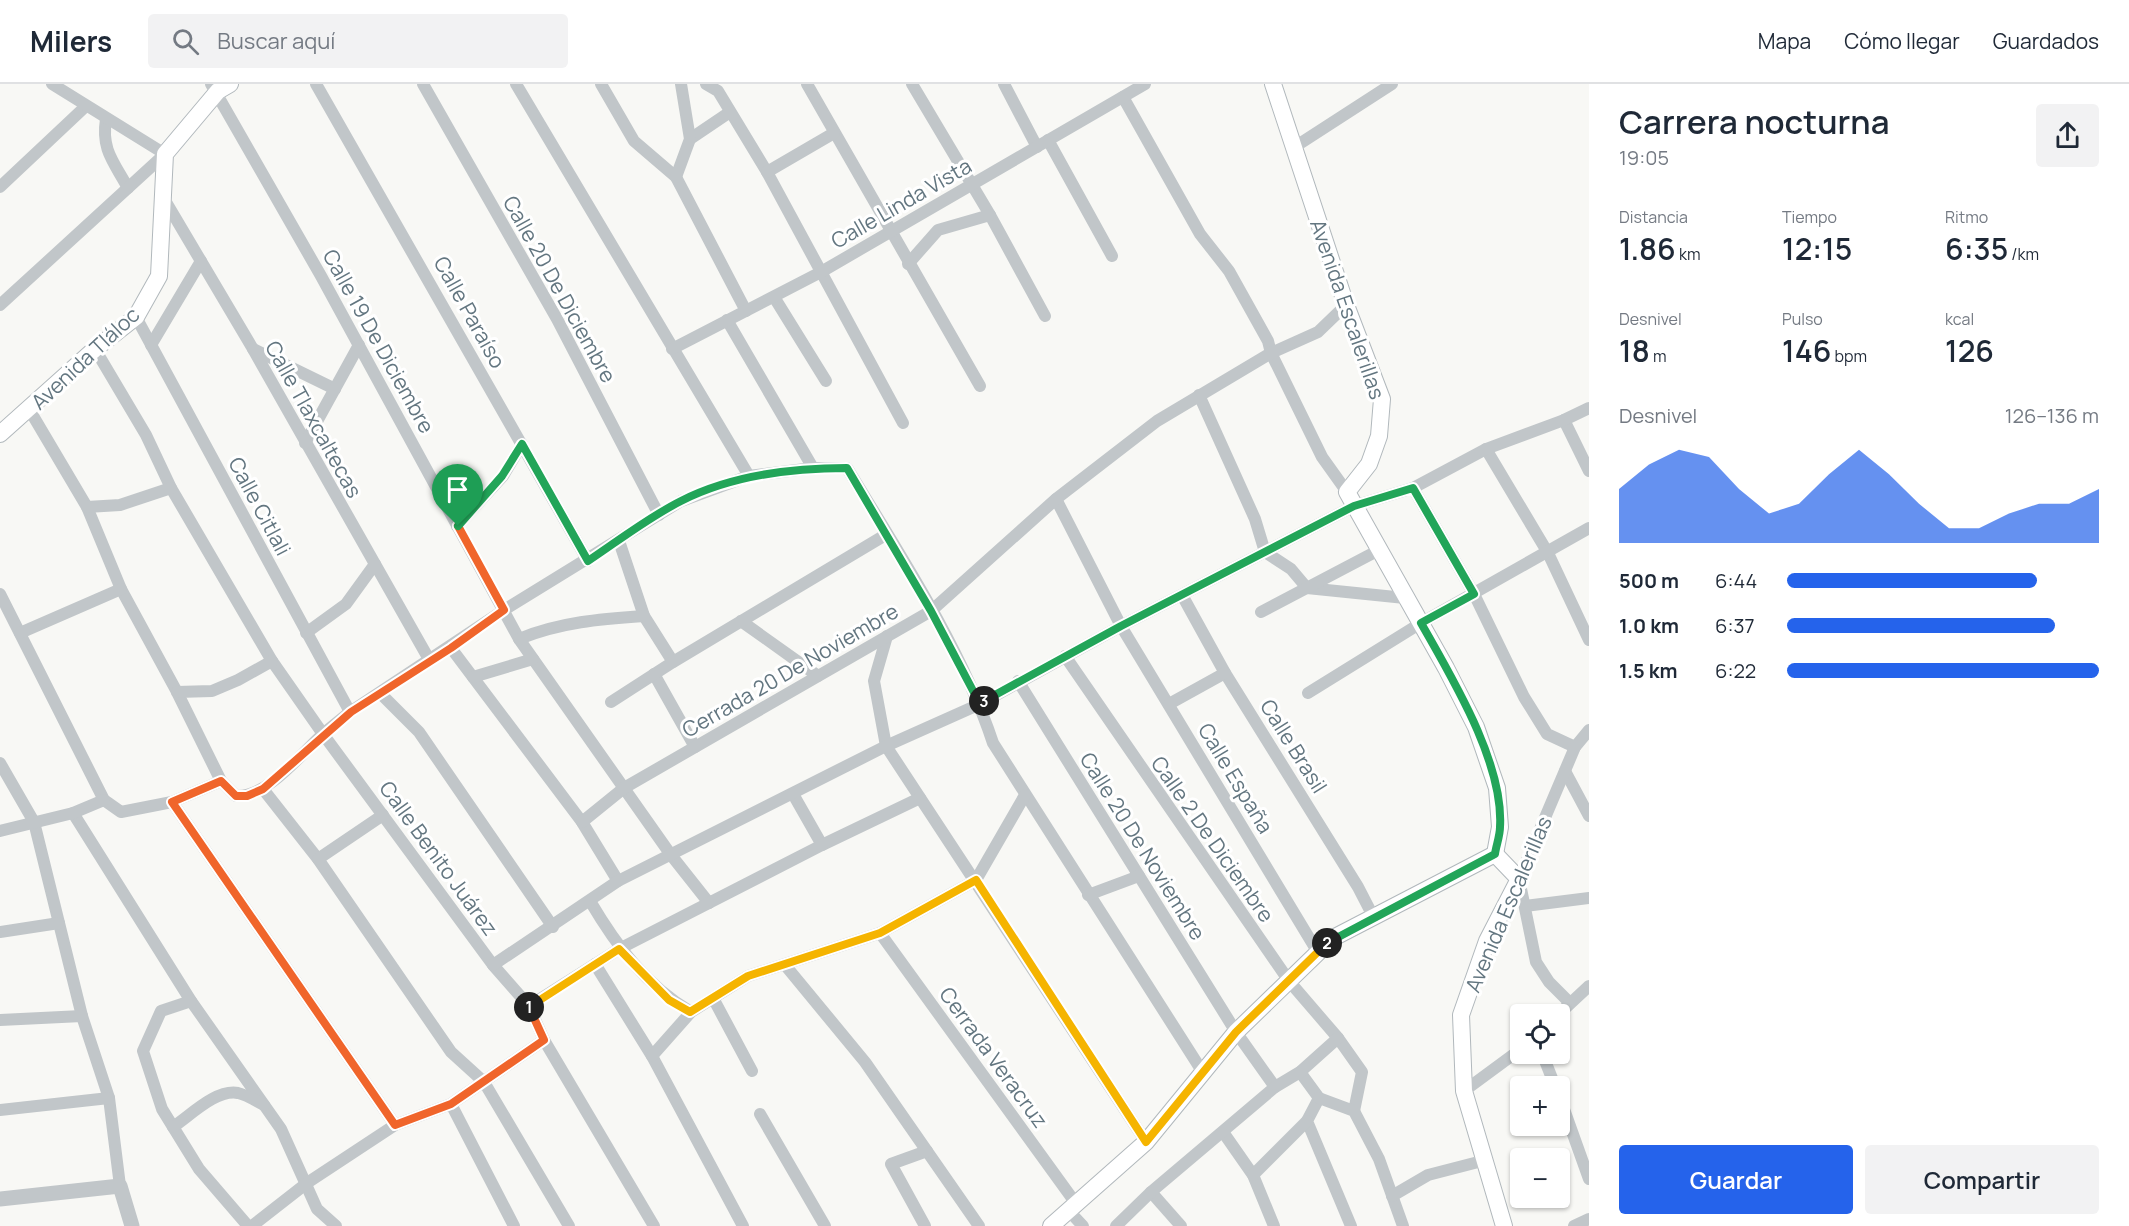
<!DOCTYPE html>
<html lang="es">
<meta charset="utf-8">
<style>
:root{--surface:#fff;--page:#f2f2f3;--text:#1f2937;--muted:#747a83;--line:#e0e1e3;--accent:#2563eb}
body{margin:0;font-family:Manrope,sans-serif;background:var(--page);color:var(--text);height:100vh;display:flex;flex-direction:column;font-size:22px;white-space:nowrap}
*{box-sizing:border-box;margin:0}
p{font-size:20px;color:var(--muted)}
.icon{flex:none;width:33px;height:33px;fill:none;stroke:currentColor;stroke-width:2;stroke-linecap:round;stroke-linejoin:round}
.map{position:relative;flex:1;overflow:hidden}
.side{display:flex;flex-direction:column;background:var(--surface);width:540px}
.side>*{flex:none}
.controls{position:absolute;left:1510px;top:920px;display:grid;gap:12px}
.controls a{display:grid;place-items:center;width:60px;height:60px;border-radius:6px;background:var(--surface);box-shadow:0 2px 4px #0004;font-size:30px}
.pin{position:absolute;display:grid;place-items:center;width:51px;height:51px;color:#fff;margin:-62px -26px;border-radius:50% 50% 50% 0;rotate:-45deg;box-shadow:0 0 6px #0007}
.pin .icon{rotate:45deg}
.km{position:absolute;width:30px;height:30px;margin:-15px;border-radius:50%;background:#222;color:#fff;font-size:16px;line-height:30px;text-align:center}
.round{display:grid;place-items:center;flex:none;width:63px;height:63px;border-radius:6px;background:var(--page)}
.overview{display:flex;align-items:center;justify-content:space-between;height:102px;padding:0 30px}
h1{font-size:33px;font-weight:600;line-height:45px}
.figures{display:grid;grid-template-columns:repeat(3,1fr);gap:9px;height:102px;padding:6px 30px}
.figures div{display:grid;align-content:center}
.figures b{font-size:30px;font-weight:600}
.figures small{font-size:16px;font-weight:400}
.figures p{font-size:16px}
.chart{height:168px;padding:12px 30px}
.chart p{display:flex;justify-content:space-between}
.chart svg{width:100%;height:108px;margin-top:6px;fill:var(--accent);opacity:.7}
.primary-button{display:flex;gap:12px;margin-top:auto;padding:12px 30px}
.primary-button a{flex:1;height:69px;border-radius:6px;background:var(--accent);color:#fff;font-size:24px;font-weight:600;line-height:69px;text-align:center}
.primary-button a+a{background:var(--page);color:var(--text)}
ul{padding:0 30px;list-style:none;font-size:20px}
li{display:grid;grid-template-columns:96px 72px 1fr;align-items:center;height:45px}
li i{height:15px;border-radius:8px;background:var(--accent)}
header{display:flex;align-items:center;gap:36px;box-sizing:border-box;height:84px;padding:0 30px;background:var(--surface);border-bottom:2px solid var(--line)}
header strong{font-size:28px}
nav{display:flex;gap:33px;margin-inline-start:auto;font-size:21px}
.search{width:420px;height:54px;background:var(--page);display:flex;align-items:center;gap:15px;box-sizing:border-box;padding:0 21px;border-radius:6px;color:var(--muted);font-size:22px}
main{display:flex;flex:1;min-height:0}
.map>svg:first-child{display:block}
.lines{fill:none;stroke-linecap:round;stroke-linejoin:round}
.secondary-casing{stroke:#b1b8bc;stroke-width:18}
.minor{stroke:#c1c6c9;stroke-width:12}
.tertiary{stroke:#c1c6c9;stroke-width:15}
.secondary{stroke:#fff;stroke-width:16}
.split-1-casing{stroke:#fff;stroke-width:12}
.split-2-casing{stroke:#fff;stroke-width:12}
.split-3-casing{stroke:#fff;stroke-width:12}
.split-4-casing{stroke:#fff;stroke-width:12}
.split-1{stroke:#f0652b;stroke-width:8}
.split-2{stroke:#f5b400;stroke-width:8}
.split-3{stroke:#22a559;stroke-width:8}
.split-4{stroke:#22a559;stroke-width:8}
.labels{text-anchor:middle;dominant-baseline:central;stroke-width:6;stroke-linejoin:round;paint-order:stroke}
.street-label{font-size:21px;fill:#637680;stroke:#fff}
</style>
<header>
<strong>Milers</strong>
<div class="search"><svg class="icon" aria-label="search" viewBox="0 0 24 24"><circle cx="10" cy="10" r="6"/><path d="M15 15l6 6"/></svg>Buscar aquí</div>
<nav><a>Mapa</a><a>Cómo llegar</a><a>Guardados</a></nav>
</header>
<main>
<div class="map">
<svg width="1589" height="1142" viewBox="0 0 1589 1142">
<rect width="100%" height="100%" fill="#f8f8f5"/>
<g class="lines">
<!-- secondary casing -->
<g class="secondary-casing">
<g id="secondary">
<polyline points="1273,0 1346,221 1382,315 1379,352 1369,380 1347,408 1446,584 1476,643 1497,704 1500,743 1495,770"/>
<polyline points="0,350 95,265 136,233 159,192 165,70 218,7 230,0"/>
<polyline points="1495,770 1519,795 1487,857 1461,931 1464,1007 1504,1142"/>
<polyline points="1051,1142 1146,1058 1236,948 1333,854 1495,770"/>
</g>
</g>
<!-- minor -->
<g class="minor">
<polyline points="211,0 321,192 519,555 671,771 709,819"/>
<polyline points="316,0 588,477"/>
<polyline points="423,0 557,235 659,431"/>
<polyline points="516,0 749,392"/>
<polyline points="601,0 634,57 676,93 746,227"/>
<polyline points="706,0 718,7 767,88 903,339"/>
<polyline points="807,0 980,302"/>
<polyline points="912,0 990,131 1045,232"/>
<polyline points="1004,0 1037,63"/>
<polyline points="1123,13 1200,150 1229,187 1268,257 1271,269 1322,373 1347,408"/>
<path d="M106,35C101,66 114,78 128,104"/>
<polyline points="690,55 730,28"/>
<polyline points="1048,56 1112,172"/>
<polyline points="1293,64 1392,0"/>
<polyline points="767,88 834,49"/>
<polyline points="676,93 690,55 681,0"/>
<polyline points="0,103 86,22"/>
<polyline points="163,113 253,265 430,577"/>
<polyline points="908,180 938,146 990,131"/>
<polyline points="774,213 826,297"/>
<polyline points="0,221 165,70 52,0"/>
<polyline points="136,233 350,628"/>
<polyline points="727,236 813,384"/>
<polyline points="151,261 201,177"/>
<path d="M95,265L146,351L171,404L272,577L323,650L350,628L504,526L681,417L749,392L813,384H847C899,469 962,565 993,659L1202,987"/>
<polyline points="253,265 335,305"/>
<polyline points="672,265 821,188 1145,0"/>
<polyline points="1199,311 1255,435 1265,468 1291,485 1307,504 1405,514"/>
<polyline points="29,325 87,423 121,505 177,608 221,697"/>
<polyline points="1564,336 1589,387"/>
<polyline points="305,359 359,261"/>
<polyline points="1486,365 1548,469 1589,556"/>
<polyline points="1413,404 1474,510 1524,613 1547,650 1575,663"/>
<polyline points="1056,415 1121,542 1317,867"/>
<polyline points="87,423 120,421 171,404"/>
<polyline points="457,442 503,392 522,360"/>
<polyline points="619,457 644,532 673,578"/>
<path d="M0,510L104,716L121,728L172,718L221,697L236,712C267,714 301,670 323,650L493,881L529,922L544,956L654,1142"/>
<polyline points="1182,511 1225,589 1358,803 1374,834"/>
<polyline points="1261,528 1379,466"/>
<polyline points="741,537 818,592"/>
<polyline points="20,549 121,505"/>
<polyline points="306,549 346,520 375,480"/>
<polyline points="887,552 874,597 886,662 1146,1058"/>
<path d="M519,555C560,538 601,535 644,532"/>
<polyline points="451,564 582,738 618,797"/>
<polyline points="1065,572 1289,897 1338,954 1362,988 1354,1027"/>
<polyline points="654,590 695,663"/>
<polyline points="473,593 533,575"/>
<polyline points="1018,597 1236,948 1275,1003"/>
<polyline points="177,608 212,607 238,596 272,577"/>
<polyline points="380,609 419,648 553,843"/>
<polyline points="1308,609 1421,539 1589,444"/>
<polyline points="611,618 673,578 887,450"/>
<polyline points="1169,620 1225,589"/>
<polyline points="0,679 34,738 82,932 109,1014 120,1102"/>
<polyline points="1565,687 1589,732"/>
<polyline points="263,705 318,775 451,968 484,998 569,1142"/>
<polyline points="793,710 822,761"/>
<polyline points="172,718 395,1041"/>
<polyline points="73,729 191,917 281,1045 317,1125 336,1142"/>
<polyline points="582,738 624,704 931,527 1056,415 1157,337 1271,269 1318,248 1346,221"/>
<polyline points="0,747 73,729 104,716"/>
<polyline points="318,775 383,731"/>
<polyline points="1088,811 1139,792"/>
<path d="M590,817C616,861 646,902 691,928"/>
<polyline points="1525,822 1589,814"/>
<polyline points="0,848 59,839"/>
<polyline points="880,849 1077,1121"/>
<polyline points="595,880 652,972 743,1142"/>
<polyline points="493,881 618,797 886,662 980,620 1121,542 1354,422 1413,404 1486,365 1564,336 1589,324"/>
<polyline points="785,881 865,978 979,1142"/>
<polyline points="713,914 752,987"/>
<polyline points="191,917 161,927 143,967 162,1025 199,1085 248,1142"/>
<polyline points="1569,918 1549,898 1536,878 1519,795 1575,663 1589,646"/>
<polyline points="529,922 619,865 822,761 920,714"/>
<polyline points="1559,930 1589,902"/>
<polyline points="0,936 82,932"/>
<polyline points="1542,969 1555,1002"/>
<polyline points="652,972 691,928 748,892 880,849 976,796 1025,711"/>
<polyline points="1300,988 1319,1014 1307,1037 1351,1142"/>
<polyline points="1464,1007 1521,965"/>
<polyline points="1319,1014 1354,1027 1379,1075 1403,1142"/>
<polyline points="1560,1014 1589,1095"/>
<polyline points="451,1020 514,1142"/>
<polyline points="0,1026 109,1014"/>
<polyline points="760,1030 825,1142"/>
<path d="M173,1043C191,1031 216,1005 238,1009C247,1011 256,1017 264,1021"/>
<polyline points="1223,1048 1253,1091 1274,1142"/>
<polyline points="1253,1091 1307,1037"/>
<polyline points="1151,1108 1181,1142"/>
<polyline points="1392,1112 1428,1091 1486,1076"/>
<polyline points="1069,1127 1083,1142"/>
<polyline points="252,1142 307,1099 395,1041 451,1020 544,956"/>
<polyline points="925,1142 891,1080 927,1067"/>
<polyline points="1116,1142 1151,1108 1275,1003 1300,988 1338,954"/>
<polyline points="1574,1142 1589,1135"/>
</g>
<!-- tertiary -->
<polyline class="tertiary" points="0,1115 120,1102 132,1142"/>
<!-- secondary -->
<use href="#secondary" class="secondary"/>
</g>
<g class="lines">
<!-- split-1 casing -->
<g class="split-1-casing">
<polyline id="split-1" points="458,442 504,526 451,564 351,628 263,705 247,712 236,712 221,697 172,718 395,1041 451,1020 544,956 529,923"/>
</g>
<!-- split-2 casing -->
<g class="split-2-casing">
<polyline id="split-2" points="529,923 619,865 669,916 690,928 748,892 880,849 976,796 1146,1058 1236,948 1327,859"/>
</g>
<!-- split-3 casing -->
<g class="split-3-casing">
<path id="split-3" d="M984,617L1121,542L1354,422L1413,404L1474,510L1421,539C1452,594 1504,679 1500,743C1500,752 1496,762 1495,770L1327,859"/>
</g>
<!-- split-4 casing -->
<g class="split-4-casing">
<path id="split-4" d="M458,442L502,392L522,360L588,477C618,457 649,433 681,417C732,391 791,384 847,384L931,527L980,620L984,617"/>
</g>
<!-- split-1 -->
<use href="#split-1" class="split-1"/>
<!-- split-2 -->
<use href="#split-2" class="split-2"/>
<!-- split-3 -->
<use href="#split-3" class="split-3"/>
<!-- split-4 -->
<use href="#split-4" class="split-4"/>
</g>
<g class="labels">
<!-- street labels -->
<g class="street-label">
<text transform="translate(901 119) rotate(-30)">Calle Linda Vista</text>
<text transform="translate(560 205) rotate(61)">Calle 20 De Diciembre</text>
<text transform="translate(1348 225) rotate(71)">Avenida Escalerillas</text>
<text transform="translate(470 228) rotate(61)">Calle Paraíso</text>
<text transform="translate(379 257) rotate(61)">Calle 19 De Diciembre</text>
<text transform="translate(85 274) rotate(-43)">Avenida Tláloc</text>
<text transform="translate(314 335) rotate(61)">Calle Tlaxcaltecas</text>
<text transform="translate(260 422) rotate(62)">Calle Citlali</text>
<text transform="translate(790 586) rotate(-30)">Cerrada 20 De Noviembre</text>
<text transform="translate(1294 662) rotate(58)">Calle Brasil</text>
<text transform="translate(1236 694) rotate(59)">Calle España</text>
<text transform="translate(1213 755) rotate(55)">Calle 2 De Diciembre</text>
<text transform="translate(1143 762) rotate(58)">Calle 20 De Noviembre</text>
<text transform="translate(439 774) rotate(54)">Calle Benito Juárez</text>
<text transform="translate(1508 820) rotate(-67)">Avenida Escalerillas</text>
<text transform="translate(994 973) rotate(54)">Cerrada Veracruz</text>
</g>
</g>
</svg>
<div class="controls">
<a><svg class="icon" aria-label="locate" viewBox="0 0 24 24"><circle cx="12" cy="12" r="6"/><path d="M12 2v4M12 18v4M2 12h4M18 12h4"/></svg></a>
<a>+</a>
<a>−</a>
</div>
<div class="pin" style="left:458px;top:442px;background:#1e9e55"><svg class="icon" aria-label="arrive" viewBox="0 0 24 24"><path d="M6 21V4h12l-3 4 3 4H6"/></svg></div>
<b class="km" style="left:529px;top:923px">1</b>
<b class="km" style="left:1327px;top:859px">2</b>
<b class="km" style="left:984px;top:617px">3</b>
</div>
<section class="side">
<div class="overview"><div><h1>Carrera nocturna</h1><p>19:05</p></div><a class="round"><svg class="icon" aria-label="share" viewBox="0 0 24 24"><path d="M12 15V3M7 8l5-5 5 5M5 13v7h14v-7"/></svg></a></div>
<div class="figures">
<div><p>Distancia</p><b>1.86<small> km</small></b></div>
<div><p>Tiempo</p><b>12:15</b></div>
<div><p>Ritmo</p><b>6:35<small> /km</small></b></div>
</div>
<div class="figures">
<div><p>Desnivel</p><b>18<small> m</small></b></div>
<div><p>Pulso</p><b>146<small> bpm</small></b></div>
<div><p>kcal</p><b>126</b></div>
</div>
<div class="chart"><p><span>Desnivel</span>126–136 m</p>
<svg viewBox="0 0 160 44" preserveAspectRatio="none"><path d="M0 44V22L10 12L20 6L30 9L40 22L50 32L60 28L70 16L80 6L90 16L100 28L110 38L120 38L130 32L140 28L150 28L160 22V44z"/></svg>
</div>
<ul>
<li><b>500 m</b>6:44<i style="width:80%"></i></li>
<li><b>1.0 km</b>6:37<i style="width:86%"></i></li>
<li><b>1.5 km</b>6:22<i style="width:100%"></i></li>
</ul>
<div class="primary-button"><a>Guardar</a><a>Compartir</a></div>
</section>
</main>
